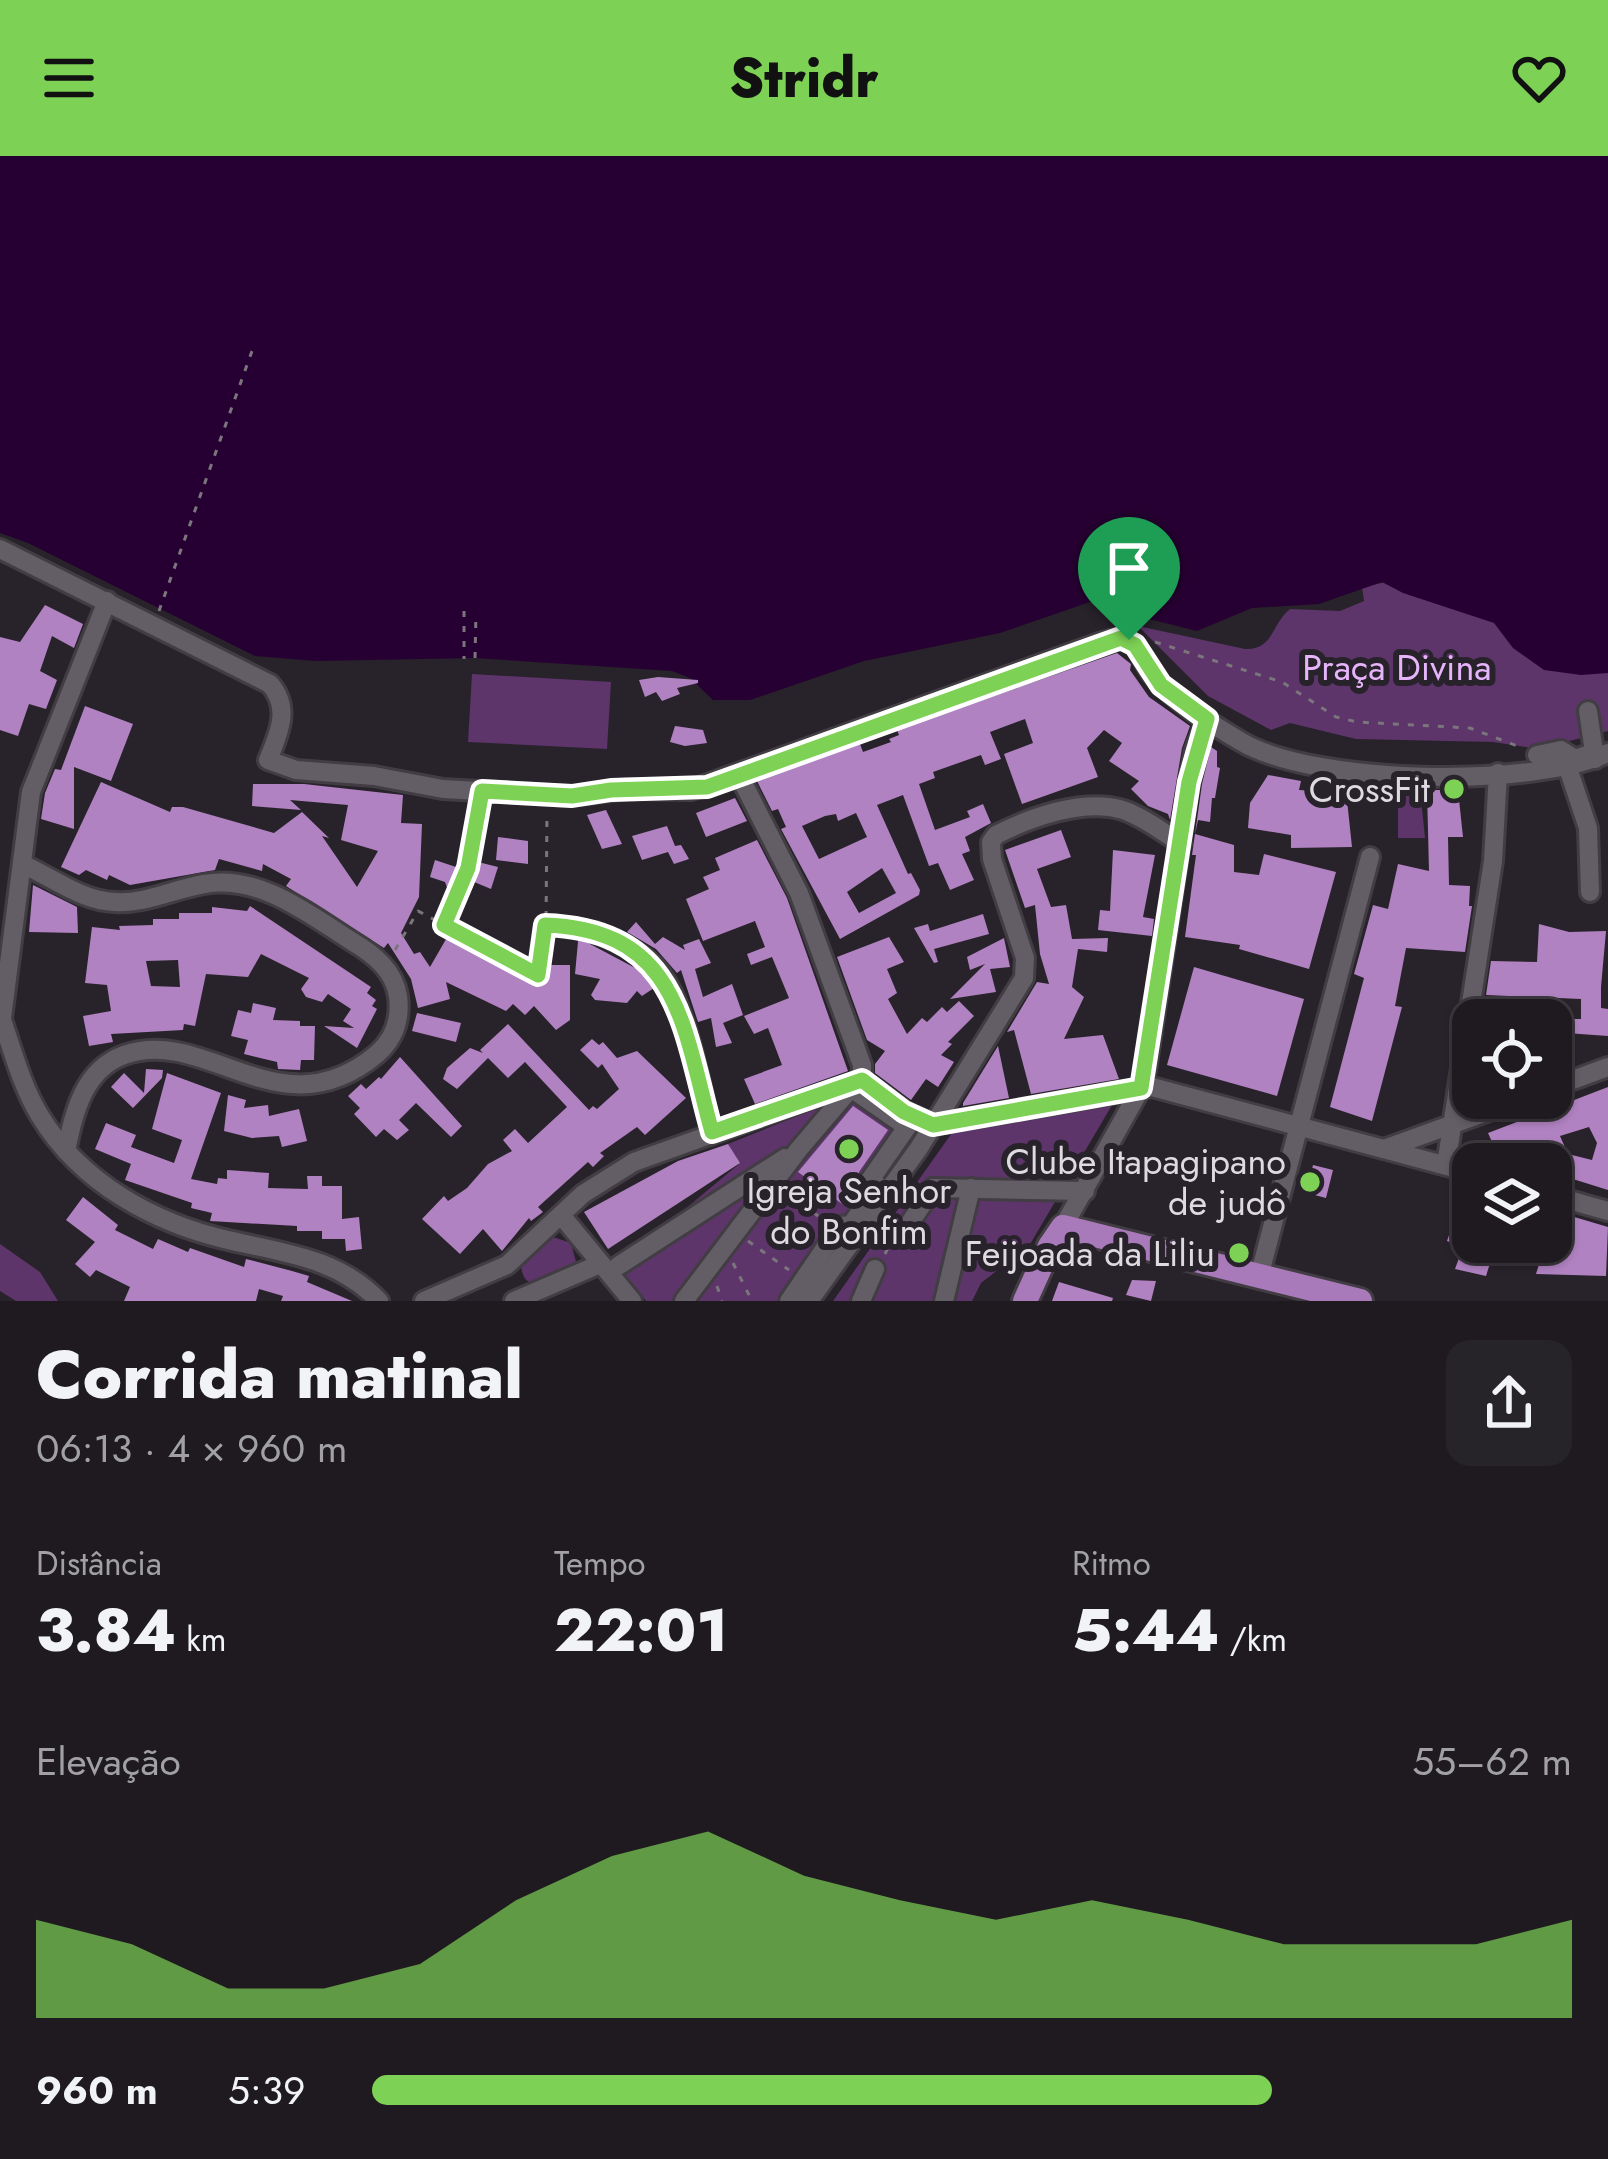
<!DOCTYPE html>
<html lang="pt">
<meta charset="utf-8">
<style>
:root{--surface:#1e1a20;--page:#262329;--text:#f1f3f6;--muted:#a1a1a5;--line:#3c383e;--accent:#7dd154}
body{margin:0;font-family:Jost,sans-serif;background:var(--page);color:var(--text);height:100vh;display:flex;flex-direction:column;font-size:45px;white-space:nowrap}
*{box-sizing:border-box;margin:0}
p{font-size:39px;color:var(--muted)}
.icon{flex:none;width:66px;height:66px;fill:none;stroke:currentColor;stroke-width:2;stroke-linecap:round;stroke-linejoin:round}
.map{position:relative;height:1145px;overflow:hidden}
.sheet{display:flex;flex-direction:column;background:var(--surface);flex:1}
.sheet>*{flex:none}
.tools{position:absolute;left:1452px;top:843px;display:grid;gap:24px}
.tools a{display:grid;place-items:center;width:120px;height:120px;border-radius:24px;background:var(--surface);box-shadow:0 3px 9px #0004,0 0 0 3px var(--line);font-size:60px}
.pin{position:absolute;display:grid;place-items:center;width:102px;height:102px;color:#fff;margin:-123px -51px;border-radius:50% 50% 50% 0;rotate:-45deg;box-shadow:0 0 12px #0007}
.pin .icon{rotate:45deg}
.round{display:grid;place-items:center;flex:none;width:126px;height:126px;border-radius:24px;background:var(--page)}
.head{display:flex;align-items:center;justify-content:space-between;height:204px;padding:0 36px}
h1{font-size:66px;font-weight:800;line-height:90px}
.stats{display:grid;grid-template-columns:repeat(3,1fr);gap:18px;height:204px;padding:12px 36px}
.stats div{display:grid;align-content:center}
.stats b{font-size:60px;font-weight:800}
.stats small{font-size:33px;font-weight:400}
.stats p{font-size:33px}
.chart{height:336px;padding:24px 36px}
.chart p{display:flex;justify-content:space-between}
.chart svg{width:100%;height:216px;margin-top:12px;fill:var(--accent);opacity:.7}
ul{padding:0 36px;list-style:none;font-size:39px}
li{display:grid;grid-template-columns:192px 144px 1fr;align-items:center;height:90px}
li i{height:30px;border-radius:15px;background:var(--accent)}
header{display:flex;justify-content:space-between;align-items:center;height:156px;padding:0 36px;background:var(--accent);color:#111;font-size:54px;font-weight:800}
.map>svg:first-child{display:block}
.green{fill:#5d356b}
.water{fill:#270033}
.building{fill:#b082c1;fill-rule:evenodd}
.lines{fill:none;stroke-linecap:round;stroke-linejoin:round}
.minor-casing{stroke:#413d43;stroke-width:24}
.major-casing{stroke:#413d43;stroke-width:30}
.path{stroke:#7b757c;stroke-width:3;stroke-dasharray:6 9;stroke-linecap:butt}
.minor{stroke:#635d65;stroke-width:18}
.major{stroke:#a97aba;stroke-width:24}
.route-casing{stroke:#fff;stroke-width:24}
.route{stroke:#7dd154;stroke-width:15}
.poi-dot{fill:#7dd154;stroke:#28222a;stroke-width:4.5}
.labels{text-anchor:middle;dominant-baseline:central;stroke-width:12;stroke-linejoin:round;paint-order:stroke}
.park-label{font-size:36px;fill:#e6b4f9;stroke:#28222a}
.poi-label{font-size:36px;fill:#dedadf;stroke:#28222a;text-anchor:end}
</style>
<header><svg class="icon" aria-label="menu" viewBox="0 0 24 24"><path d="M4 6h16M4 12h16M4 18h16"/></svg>Stridr<svg class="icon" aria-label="heart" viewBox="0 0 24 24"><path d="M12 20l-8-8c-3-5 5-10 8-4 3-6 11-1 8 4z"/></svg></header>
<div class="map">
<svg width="1608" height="1145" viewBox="0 0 1608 1145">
<rect width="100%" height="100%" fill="#28222a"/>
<!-- green -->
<g class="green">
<path d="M1387,426L1400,435L1420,441L1608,488V575L1539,593L1493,586L1356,583L1290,567L1271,574L1208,540L1138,470L1245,493C1274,494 1271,468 1290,453L1340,455L1364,445L1362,431Z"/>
<polygon points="472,518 611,526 607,593 468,586"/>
<polygon points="1398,633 1420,633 1425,682 1398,682"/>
<polygon points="859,935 917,975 798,1145 646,1145 617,1110 739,1008 728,988"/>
<polygon points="1115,944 1029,1090 981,1127 972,1145 833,1145 954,974"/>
<path d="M553,1081L571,1087L576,1106C563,1126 521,1144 521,1107Z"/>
<polygon points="0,1088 40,1116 58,1145 16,1145 0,1135"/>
</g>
<!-- water -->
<polygon class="water" points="0,0 1608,0 1608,517 1581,519 1544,514 1513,492 1494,467 1403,437 1382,426 1319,448 1252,452 1197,475 1149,463 1122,442 1110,439 1000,477 864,505 750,544 713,544 690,522 672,515 475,502 316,505 255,500 28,387 0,377"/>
<!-- building -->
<g class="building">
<polygon points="45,449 83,468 74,492 52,480 40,515 57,524 46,553 29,548 18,580 0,574 0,481 20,486"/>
<path d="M1117,497L1131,508L1130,514L1149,541L1190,570L1182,592L1170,664L1168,658L1148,650L1131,633L1139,625L1109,605L1122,587L1104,574L1087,592L1098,621L1022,648L1004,598L1033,587L1025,563L990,576L1001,603L985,609L981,599L933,616L935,622L919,628L935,674L970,661L967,655L983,648L991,667L965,681L970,695L962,698L974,724L950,734L938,707L929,710L903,639L877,649L908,718L911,717L920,734L919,739L840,783L781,673L786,671L778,653L772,655L757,625L860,588L863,596L891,586L889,583L899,579L897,574ZM856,657L867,681L819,703L802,670L825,660L836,658L838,665ZM882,712L896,737L859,757L847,736Z"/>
<polygon points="658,521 698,524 698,527 677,532 680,538 662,545 656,536 645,541 639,524"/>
<polygon points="85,550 133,568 111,625 74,611 74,673 41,663 45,637 55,613 61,614"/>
<polygon points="675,570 703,574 707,587 685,590 670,586"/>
<polygon points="1211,591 1217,595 1217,611 1220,612 1215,642 1212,642 1210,666 1198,664 1195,678 1234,689 1234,716 1259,719 1264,698 1336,716 1309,813 1239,793 1240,789 1185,781 1196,699 1192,699 1202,628"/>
<polygon points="1268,619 1301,625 1299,634 1315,635 1315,645 1347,644 1352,691 1291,692 1291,679 1248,672 1250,647"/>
<polygon points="101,626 170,656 172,651 183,651 274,677 302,656 329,682 322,680 357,731 378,695 341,684 348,649 290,644 301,654 252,650 253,628 304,628 403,639 401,667 422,668 419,741 401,777 414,798 420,796 430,811 449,778 543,830 543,809 570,809 570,864 556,874 534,850 525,859 513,848 506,855 446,826 450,843 418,852 411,823 388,787 384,792 286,730 291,723 263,708 262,715 219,703 215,714 130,729 109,719 107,724 86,714 79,719 61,711"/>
<polygon points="1427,634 1458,634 1463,681 1448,681 1449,729 1470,730 1469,750 1472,750 1465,796 1406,792 1395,850 1402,851 1372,965 1330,951 1364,822 1354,818 1373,749 1388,753 1398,708 1429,715"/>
<polygon points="735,642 747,665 706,681 696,657"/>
<polygon points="606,654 622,688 602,693 587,659"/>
<polygon points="667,670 675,690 681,689 689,703 674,708 668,696 642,704 632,680"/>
<polygon points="1061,674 1071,701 1037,713 1051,751 1066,749 1072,783 1108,782 1107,796 1078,793 1072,831 1084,841 1064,883 1103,879 1119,923 1031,938 1014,874 1007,876 1037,826 1049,828 1040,798 1035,749 1025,752 1005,694"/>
<polygon points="498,681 528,685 528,708 496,704"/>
<polygon points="757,684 787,742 848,915 755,948 744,923 782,909 768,872 754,878 744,860 789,842 772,801 751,809 747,798 765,791 755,765 703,785 686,743 709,733 703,721 720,714 715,702"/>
<polygon points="1113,694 1155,699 1143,761 1154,763 1152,780 1098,774 1100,754 1110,755"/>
<polygon points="435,704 462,713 451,742 445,726 430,721"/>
<polygon points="474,705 498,711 491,733 467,723"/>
<polygon points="33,729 77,751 78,777 29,776"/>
<path d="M250,750L371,831L367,837L376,844L372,850L377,853L357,892L324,870L354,872L343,865L351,853L328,838L322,846L306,841L301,833L309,822L261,798L248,821L206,818L195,870L184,868L183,874L111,878L113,886L89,890L83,860L111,855L107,829L85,827L92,771L120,774L119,770L153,769V763H179V757H212V751L247,755ZM178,804L180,831L151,830L146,805Z"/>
<polygon points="983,758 989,778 934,793 938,806 934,807 914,772 928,768 930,775"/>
<polygon points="636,766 655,788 663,781 685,794 683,789 699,783 711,807 695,813 703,841 732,828 743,859 723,867 732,887 716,891 711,862 698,866 681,814 677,817 656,793 627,776"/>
<polygon points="1539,768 1569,776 1606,775 1601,831 1601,852 1608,853 1608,880 1566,877 1566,863 1581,863 1581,843 1486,839 1491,805 1537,806"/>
<polygon points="579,775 590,788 639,814 654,832 642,840 637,835 627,847 595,844 591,839 600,823 575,818"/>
<polygon points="889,781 904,806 887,813 897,837 888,843 907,878 922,862 927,866 942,851 947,856 959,845 974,860 948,886 952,888 941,899 954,906 938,931 926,923 911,944 875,917 875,908 885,895 867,884 837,801"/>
<polygon points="1004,782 1010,811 990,813 996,836 950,843 985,808 970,814 967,801"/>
<polygon points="1194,811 1304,843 1277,940 1167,909"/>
<polygon points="253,847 276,852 273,864 300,865 300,870 315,870 314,904 301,904 300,914 278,913 277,906 244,898 248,884 231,880 238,854 251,857"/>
<polygon points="417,857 461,867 456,886 412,875"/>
<polygon points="508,868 589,954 593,950 597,953 619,933 602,908 598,912 580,894 592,883 599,889 603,886 617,902 637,895 686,942 645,979 637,971 600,997 604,1000 593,1011 588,1006 538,1051 543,1056 531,1065 529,1062 502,1095 483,1073 460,1098 422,1063 444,1040 448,1045 467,1032 488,1008 512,995 503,984 515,973 528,987 567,951 525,906 508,922 488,902 457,933 443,923 447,912 470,892 483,897 480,894"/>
<polygon points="998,890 1009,942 963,950 963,947"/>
<polygon points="400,901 462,970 451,981 416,947 399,964 409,974 397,984 384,973 376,981 354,958 360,952 348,940 361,928 366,933 379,921 381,923"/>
<polygon points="146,913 163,914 162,922 133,952 111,931 124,917 144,937"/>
<polygon points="167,917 221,937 191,1023 217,1028 218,1022 227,1023 227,1014 269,1017 268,1032 308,1033 307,1020 322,1020 322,1030 342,1030 342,1063 359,1061 362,1093 346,1095 345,1083 322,1083 322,1075 297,1075 297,1070 210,1065 212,1057 191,1052 192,1047 125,1024 131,1008 95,993 106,967 136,979 131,991 174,1007 182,984 152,973"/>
<path d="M1608,931V1034L1560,1019L1564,1001L1540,1008H1502L1488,977ZM1589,971L1597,987L1592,1004L1568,998L1560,980Z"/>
<polygon points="228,939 246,944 244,952 268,949 269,960 299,953 307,985 282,991 279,980 252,982 224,975"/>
<polygon points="853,950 888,974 859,1016 859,1031 845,1050 798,1016"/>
<polygon points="728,988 740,1007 608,1093 584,1056 678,1005"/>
<polygon points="1313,1009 1333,1014 1326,1042 1307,1037"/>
<polygon points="1463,1038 1473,1041 1473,1086 1551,1086 1554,1055 1608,1071 1606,1120 1536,1118 1540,1105 1496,1088 1486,1120 1455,1113 1463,1091 1447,1085"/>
<polygon points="83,1041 118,1069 115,1074 153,1093 158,1083 188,1096 190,1092 244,1111 246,1103 292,1115 309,1120 307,1126 352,1145 281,1145 283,1140 259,1133 256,1145 124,1145 130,1131 96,1114 90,1121 75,1108 95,1086 66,1064"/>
<polygon points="1132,1124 1156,1125 1151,1145 1126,1139"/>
<polygon points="1059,1126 1113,1142 1112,1145 1052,1145"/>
</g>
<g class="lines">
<!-- minor casing -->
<g class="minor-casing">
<g id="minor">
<path d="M0,393L270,528C291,552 279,577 268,604L296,614L374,620L443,633L571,640L627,633L691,634L1099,487C1107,485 1117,481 1126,484C1139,487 1144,509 1153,519C1175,546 1210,567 1240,585C1313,629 1532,632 1608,597"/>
<polyline points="1588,555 1595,603"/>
<polyline points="1537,599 1561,594 1575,603 1587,599"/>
<polyline points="1568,612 1588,672 1590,736"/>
<polyline points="739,619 799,737 862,909 862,924"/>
<path d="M22,708C52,721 81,745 115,746C145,748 174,733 204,728C259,718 309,758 353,786C375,799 394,815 398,840C401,863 394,883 377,898C280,979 207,869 124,899C83,914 74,957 66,995"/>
<path d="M596,776C615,786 638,794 653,809C687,842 699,931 712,977"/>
<path d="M0,858C12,892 21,929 40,960C81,1027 154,1067 228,1084C284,1097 338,1102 379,1145"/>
<polyline points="2,862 31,636 107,445"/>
<polyline points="862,924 904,955 933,969 1152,931 1473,1017"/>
<polyline points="1551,932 1608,911"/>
<polyline points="1384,993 1525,942"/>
<polyline points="1446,1009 1493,705 1498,617"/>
<polyline points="1551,1039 1608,1055"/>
<polyline points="561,1059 632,1145"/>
<polyline points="1063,1071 1141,932 1146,914 1189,626 1195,594 1207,563"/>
<polyline points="904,1076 933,1032 1085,1035"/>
<polyline points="618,1110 785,1002"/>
<polyline points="1259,1121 1370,701"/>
<polyline points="424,1145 507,1109 583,1038 634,1006 852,928"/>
<polyline points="514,1145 600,1108"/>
<polyline points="684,1145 799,993 851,932 907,971 870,1024 878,1030 851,1069 840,1070 789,1145"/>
<path d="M809,1145L919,992L1024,822L1025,802L992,703L991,686L996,679C1031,661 1084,642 1123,654C1144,661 1162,676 1181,687"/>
<polyline points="861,1145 875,1113"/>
<polyline points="944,1145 971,1032"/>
</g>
</g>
<!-- major casing -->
<g class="major-casing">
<polyline id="major" points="1025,1145 1050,1090 1063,1071 1360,1145"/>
</g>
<!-- path -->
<g class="path">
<polyline points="159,455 252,195"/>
<polyline points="464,455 464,503"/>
<polyline points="1155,486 1282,526 1336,561 1357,566 1470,572 1520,591"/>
<polyline points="475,502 476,457"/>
<polyline points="444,767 468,712 480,651"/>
<polyline points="547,769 580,771"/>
<polyline points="395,794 418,755 538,819 546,768 547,656"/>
<polyline points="789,1039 825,1065"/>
<polyline points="877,1084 888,1092 885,1098"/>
<polyline points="748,1085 789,1114"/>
<polyline points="733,1107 752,1145"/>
<polyline points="717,1130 722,1145"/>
</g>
<!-- minor -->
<use href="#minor" class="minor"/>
<!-- major -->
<use href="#major" class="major"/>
</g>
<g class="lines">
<!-- route casing -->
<g class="route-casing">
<path id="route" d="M1121,482L1135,489L1161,529L1207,563L1189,626L1141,932L933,969L904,956L862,924L712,976C683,872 680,774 545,769L538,819L444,769L468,712L482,635L572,640L611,634L707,631Z"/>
</g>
<!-- route -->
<use href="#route" class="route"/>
</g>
<!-- markers -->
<g class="poi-dot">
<circle cx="1454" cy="633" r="12"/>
<circle cx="849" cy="993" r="12"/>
<circle cx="1310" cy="1026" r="12"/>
<circle cx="1239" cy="1097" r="12"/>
</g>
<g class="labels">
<!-- park labels -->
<g class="park-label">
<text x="1397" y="511">Praça Divina</text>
</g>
<!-- poi labels -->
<g class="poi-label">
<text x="1430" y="633">CrossFit</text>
<text x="1286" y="1005">Clube Itapagipano<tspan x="1286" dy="41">de judô</tspan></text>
<text x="849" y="1034" text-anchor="middle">Igreja Senhor<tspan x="849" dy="41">do Bonfim</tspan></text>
<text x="1215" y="1097">Feijoada da Liliu</text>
</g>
</g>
</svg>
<div class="tools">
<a><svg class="icon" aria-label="locate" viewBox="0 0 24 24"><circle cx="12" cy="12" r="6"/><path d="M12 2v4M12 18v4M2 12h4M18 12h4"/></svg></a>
<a><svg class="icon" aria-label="layers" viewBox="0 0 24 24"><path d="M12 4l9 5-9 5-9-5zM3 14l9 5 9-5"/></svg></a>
</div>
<div class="pin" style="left:1129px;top:484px;background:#1e9e55"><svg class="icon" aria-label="arrive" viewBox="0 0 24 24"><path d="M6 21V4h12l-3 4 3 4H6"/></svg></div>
</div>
<section class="sheet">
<div class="head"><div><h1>Corrida matinal</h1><p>06:13 · 4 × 960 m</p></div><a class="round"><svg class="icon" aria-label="share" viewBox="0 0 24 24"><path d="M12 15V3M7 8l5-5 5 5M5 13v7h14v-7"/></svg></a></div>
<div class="stats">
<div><p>Distância</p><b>3.84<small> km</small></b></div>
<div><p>Tempo</p><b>22:01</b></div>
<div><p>Ritmo</p><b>5:44<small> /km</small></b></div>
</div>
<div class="chart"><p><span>Elevação</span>55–62 m</p>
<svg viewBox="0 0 160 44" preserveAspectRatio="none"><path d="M0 44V24L10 29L20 38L30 38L40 33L50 20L60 11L70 6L80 15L90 20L100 24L110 20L120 24L130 29L140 29L150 29L160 24V44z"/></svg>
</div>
<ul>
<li><b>960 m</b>5:39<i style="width:75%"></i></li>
</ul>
</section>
